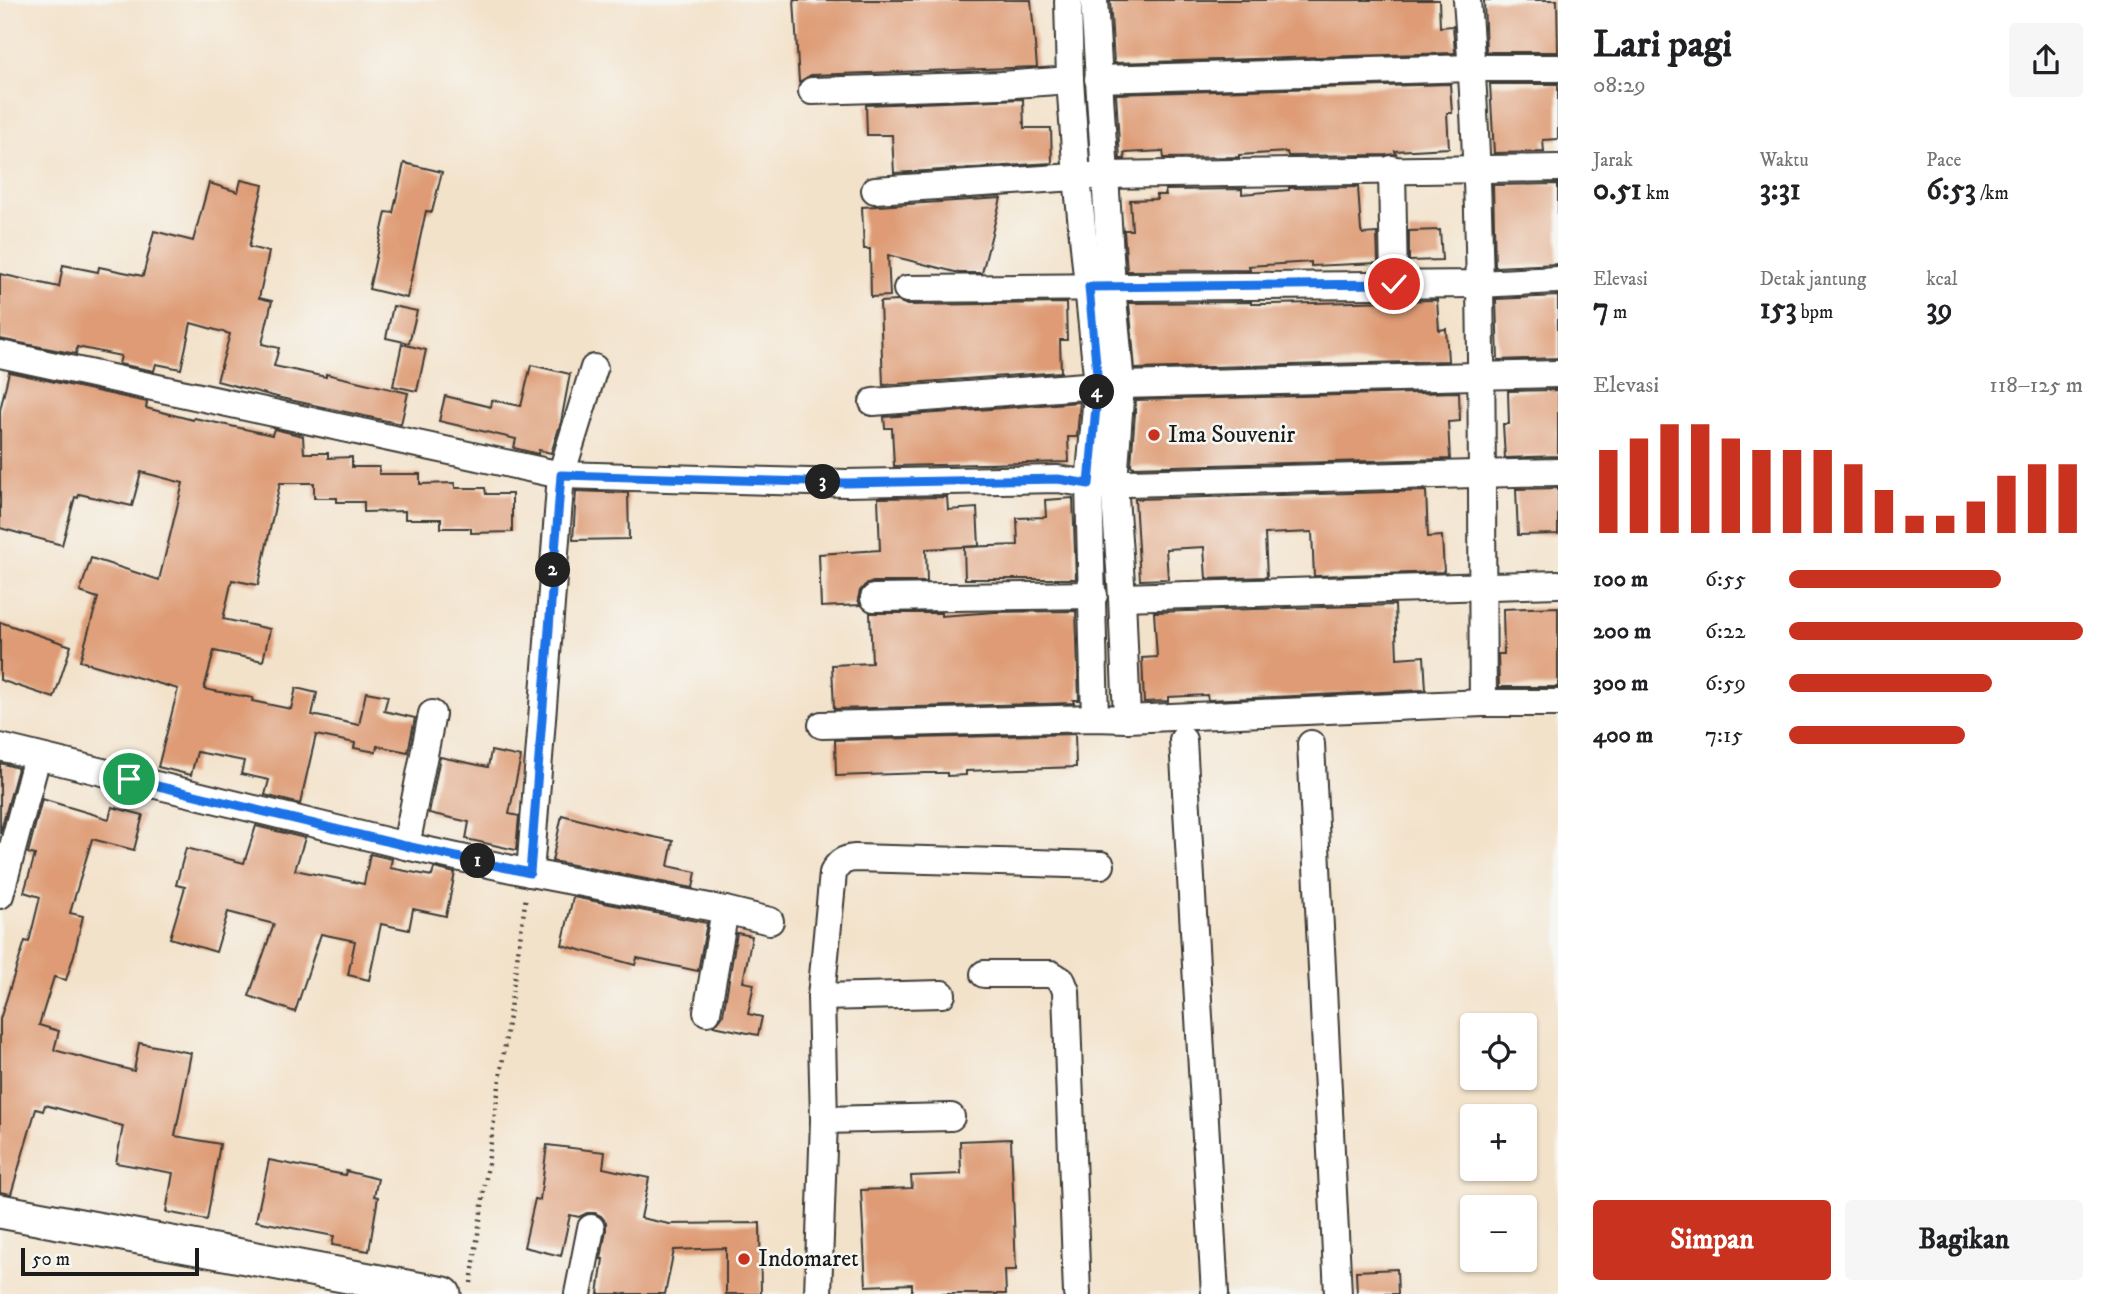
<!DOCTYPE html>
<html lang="id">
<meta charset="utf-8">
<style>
:root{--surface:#fff;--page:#f6f6f6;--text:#202124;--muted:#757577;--accent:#c8321e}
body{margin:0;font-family:"IM FELL DW Pica",serif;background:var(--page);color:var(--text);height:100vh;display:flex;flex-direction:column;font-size:26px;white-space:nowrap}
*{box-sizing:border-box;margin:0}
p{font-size:23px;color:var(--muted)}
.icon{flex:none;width:38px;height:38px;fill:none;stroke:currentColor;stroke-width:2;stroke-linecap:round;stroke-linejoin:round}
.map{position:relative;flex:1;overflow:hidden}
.panel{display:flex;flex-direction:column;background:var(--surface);width:560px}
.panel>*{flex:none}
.buttons{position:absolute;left:1460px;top:1013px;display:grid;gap:14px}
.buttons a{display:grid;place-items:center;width:77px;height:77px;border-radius:7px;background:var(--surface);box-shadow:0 2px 5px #0004;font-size:35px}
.scale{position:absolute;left:21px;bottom:18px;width:178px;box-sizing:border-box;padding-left:7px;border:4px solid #1c1c1c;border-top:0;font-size:19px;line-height:24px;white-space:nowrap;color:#1c1c1c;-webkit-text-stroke:5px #f6f6f2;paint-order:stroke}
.pin{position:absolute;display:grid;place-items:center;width:60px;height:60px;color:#fff;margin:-30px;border:4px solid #fff;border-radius:50%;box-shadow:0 2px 7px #0007}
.km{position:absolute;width:35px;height:35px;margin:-18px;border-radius:50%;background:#222;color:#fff;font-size:19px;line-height:35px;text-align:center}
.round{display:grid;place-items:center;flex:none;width:74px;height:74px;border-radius:7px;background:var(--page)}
.summary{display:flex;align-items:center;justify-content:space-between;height:119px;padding:0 35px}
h1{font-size:38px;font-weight:800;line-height:52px}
.figures{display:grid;grid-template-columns:repeat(3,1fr);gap:10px;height:119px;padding:7px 35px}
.figures div{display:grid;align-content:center}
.figures b{font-size:30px;font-weight:800}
.figures small{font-size:19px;font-weight:400}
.figures p{font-size:19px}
.chart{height:196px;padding:14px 35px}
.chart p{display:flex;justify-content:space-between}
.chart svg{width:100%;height:126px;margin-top:7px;stroke:var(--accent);stroke-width:6}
.action{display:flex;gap:14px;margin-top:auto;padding:14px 35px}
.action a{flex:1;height:80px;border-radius:7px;background:var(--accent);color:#fff;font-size:28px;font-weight:800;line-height:80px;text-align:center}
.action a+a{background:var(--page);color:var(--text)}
ul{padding:0 35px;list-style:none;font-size:23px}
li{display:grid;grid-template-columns:112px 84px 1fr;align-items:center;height:52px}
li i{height:18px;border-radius:9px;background:var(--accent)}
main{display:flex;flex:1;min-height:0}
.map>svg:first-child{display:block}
.building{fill:#de9b74}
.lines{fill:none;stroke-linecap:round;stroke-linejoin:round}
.minor-casing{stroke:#3c3a36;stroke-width:30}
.major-casing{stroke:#3c3a36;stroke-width:37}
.path{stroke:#3c3a36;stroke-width:4.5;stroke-dasharray:2 5;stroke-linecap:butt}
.minor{stroke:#fff;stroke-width:26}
.major{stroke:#fff;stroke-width:33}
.route-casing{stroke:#fff;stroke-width:14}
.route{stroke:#1a73e8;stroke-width:9}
.poi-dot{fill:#c8321e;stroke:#f6f6f2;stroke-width:2.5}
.labels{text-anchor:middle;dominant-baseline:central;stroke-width:5;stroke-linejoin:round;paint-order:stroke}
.poi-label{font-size:24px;fill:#1c1c1c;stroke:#f6f6f2;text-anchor:start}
</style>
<main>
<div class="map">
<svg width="1558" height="1294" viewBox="0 0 1558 1294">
<rect width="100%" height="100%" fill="#f6f6f2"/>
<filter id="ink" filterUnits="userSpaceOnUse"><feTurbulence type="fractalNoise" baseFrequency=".0143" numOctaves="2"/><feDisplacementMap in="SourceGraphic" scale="14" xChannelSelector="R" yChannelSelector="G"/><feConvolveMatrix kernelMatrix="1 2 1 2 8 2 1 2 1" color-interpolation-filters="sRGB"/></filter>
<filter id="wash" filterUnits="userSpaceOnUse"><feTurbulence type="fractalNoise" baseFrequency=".00686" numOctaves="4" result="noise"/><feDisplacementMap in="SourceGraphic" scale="28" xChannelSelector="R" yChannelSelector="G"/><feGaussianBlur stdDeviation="1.57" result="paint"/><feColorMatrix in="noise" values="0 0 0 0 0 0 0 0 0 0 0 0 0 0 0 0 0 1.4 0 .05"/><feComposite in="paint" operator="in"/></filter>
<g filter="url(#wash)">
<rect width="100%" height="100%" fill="#f3e2ca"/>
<g id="blocks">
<!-- building -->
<g class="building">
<polygon points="794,0 1031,0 1037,67 811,75 799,82"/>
<polygon points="1110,0 1439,0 1440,27 1453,26 1455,53 1114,63"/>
<polygon points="1484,0 1557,0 1558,52 1486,52"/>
<polygon points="1450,84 1452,113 1447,113 1449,148 1395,151 1396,154 1386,155 1288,156 1287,152 1239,155 1239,157 1164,158 1163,151 1124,153 1125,159 1120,159 1116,94"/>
<polygon points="1490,84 1558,84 1558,139 1543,140 1544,152 1494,153"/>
<polygon points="1023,99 1024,128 1051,128 1052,163 894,173 892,135 867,135 866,105"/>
<polygon points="404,163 442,172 432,212 426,211 407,298 369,289 386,212 393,213"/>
<polygon points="241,180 263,185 249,247 269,252 259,298 272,301 262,344 279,348 274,366 326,377 326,374 408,393 401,424 281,398 217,381 230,334 191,323 181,369 156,364 154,371 119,364 121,356 77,347 76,354 0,339 0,274 59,287 63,265 98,272 99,267 143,276 154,231 193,241 209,183 238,192"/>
<polygon points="1558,184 1558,264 1495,267 1493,185"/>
<polygon points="1358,187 1361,231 1363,234 1377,233 1378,263 1311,266 1311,262 1249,266 1250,270 1127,271 1124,230 1132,230 1130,200 1157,199 1156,195 1166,195 1165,190 1242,189 1242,194 1289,190 1289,188"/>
<polygon points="1001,198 982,273 959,273 888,255 890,296 871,297 870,249 864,249 862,207"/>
<polygon points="1440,230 1442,260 1409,261 1409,231"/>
<polygon points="1558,296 1558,358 1498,360 1496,299"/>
<polygon points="1437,300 1439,330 1446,329 1448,361 1135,369 1129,303 1251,302 1251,304 1272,304"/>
<polygon points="898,301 907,305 1066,303 1067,340 1060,340 1061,372 883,385 880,302"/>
<polygon points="393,306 417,311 409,343 386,338"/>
<polygon points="402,344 426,350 417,391 393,386"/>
<polygon points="531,365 570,374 561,422 551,453 539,450 538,454 514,448 516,439 439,421 445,396 491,407 492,400 521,406"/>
<polygon points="9,372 147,402 146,408 193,420 194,418 272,435 274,429 303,436 304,453 328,453 328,458 352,457 352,467 379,467 379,474 420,474 420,484 455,483 455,488 485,488 486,494 512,494 512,532 471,533 471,528 441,528 441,519 405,519 405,511 364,512 364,502 337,502 337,498 314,498 314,483 280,483 258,585 232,580 223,619 270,629 263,661 214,651 204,689 253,698 252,701 291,709 296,688 317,693 312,715 359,725 366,692 388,696 384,711 415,718 408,752 377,746 376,752 354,748 355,743 316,735 300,804 265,795 269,780 241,774 244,761 197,752 191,775 158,767 178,689 80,661 98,598 80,592 91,558 159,580 183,483 141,472 132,506 79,494 78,498 75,497 62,545 0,528 0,410"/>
<polygon points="1558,390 1558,456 1505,458 1503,424 1509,424 1508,391"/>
<polygon points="1459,392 1460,421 1448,422 1450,459 1133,467 1131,465 1136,400"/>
<polygon points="1080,402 1077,437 1068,437 1069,462 894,466 892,428 885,428 884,417"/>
<polygon points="1558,488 1558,534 1518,535 1516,489"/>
<polygon points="576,491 628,493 629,539 573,540"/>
<polygon points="1426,491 1428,537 1442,536 1444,572 1314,576 1312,532 1265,534 1267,577 1206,579 1204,547 1166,549 1168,579 1140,580 1135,499"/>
<polygon points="947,497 948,510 977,508 979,546 926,549 927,582 873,582 865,585 860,591 858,599 860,605 821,607 819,554 880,550 878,498"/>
<polygon points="1073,498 1076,579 965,579 964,547 1018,545 1017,518 1046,517 1045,500"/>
<polygon points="1395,605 1397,658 1424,656 1426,690 1208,700 1207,695 1168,697 1168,701 1144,702 1142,658 1157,657 1154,612"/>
<polygon points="1558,607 1558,687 1499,687 1498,654 1504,654 1503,609"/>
<polygon points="1076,611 1079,700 1073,700 1074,703 834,709 832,665 872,663 870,613 941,613 941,616 995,612"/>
<polygon points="0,622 71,646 54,698 0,680"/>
<polygon points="1075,734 1076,767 966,771 966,775 947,776 947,773 925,773 836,776 835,740"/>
<polygon points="491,751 521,757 509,814 519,816 516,850 466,839 469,822 429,813 440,757 488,767"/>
<polygon points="0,763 18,768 0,834"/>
<polygon points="42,799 109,819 112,807 143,815 134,850 92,839 70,913 83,916 74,955 66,980 54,977 39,1025 59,1031 54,1050 134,1071 139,1043 191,1053 175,1136 220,1144 207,1220 166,1212 173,1173 116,1163 123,1126 45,1105 43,1111 36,1109 11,1194 0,1192 0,1019 25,941 29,942 40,897 24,892 35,855 28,853"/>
<polygon points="562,815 611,828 673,841 668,866 696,872 693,888 552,861"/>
<polygon points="256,826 305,838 295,870 364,884 370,854 392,859 390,868 432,876 434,868 455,873 446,916 413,909 409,930 381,924 369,980 348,975 355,941 321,934 295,1012 249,996 274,924 228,912 216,952 170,938 185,887 176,885 186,848 244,863"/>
<polygon points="573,897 707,923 698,971 637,958 635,965 562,945"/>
<polygon points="737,933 752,936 743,982 754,984 748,1014 762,1017 758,1035 714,1026 723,1015"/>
<polygon points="1011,1139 1016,1270 1005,1270 1006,1294 912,1294 912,1284 866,1286 861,1190 912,1188 911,1176 961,1174 960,1141"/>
<polygon points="547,1145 605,1152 603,1168 649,1178 641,1218 669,1224 760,1223 761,1294 726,1294 726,1248 674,1250 665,1294 598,1294 603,1259 601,1259 606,1230 606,1222 601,1216 595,1213 587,1213 579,1217 570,1215 561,1256 524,1247 535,1199 540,1200"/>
<polygon points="269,1160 345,1175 346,1171 378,1179 374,1196 378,1197 369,1251 332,1245 334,1236 256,1221"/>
<polygon points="1397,1269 1398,1294 1357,1294 1356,1271"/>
</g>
</g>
</g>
<g filter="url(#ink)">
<use href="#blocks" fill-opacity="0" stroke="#3c3a36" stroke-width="2"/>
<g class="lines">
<!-- minor casing -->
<g class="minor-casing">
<g id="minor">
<polyline points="1068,0 1070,80 1077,177 1098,385 1089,484 1095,718"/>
<polyline points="1094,0 1112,287 1121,385 1114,482 1122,597 1127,719"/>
<path d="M1467,0C1485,234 1481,469 1483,703"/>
<polyline points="1098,79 1472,68 1558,68"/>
<polyline points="812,91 1001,85 1070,80"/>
<polyline points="1392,169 1394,284"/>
<polyline points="875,190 1106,175 1558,168"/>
<polyline points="907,289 1478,284 1558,280"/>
<polyline points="0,354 561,475 530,873"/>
<polyline points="594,368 561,475 846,483 1058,479 1089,484 1558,472"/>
<polyline points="1121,385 1558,374"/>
<polyline points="873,402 1098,385"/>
<polyline points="1122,597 1558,584"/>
<polyline points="874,598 1094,595"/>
<polyline points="822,725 1095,718 1127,719 1483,703 1558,703"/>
<polyline points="1183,740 1215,1294"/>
<polyline points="1311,744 1338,1294"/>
<polyline points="0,747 406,846 530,873 725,910 770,921"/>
<polyline points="406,846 432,714"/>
<polyline points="0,895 37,757"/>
<polyline points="984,974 1051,974 1062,981 1066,991 1077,1294"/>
<polyline points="821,997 942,994"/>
<polyline points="707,1012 725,910"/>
<polyline points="824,1120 951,1117"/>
<polyline points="578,1294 591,1228"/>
<path d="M818,1294L824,1120L821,997L833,873C838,863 843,859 855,858L1101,865"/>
</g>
</g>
<!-- major casing -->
<g class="major-casing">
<polyline id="major" points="0,1211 444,1294"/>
</g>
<!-- path -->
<polyline class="path" points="471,1283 526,896"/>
<!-- minor -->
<use href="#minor" class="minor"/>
<!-- major -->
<use href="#major" class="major"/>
</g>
</g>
<g class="lines" filter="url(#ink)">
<!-- route casing -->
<g class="route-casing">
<polyline id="route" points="129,779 406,846 530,873 561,475 846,483 1058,479 1089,484 1098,385 1089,287 1394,284"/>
</g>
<!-- route -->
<use href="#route" class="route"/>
</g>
<!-- markers -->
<g class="poi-dot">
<circle cx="1154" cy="435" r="7"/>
<circle cx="744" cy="1259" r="7"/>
</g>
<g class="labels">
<!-- poi labels -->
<g class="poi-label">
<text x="1168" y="435">Ima Souvenir</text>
<text x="758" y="1259">Indomaret</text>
</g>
</g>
</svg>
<div class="buttons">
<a><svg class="icon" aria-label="locate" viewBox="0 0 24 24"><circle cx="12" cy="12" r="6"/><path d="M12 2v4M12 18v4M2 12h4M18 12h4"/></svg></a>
<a>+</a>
<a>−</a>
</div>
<div class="scale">50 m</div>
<div class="pin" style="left:129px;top:779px;background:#1e9e55"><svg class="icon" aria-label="arrive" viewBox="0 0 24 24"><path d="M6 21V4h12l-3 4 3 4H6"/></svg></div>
<div class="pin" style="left:1394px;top:284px;background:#d93025"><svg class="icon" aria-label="check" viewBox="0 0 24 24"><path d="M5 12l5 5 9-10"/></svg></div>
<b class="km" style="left:478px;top:861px">1</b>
<b class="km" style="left:553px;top:570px">2</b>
<b class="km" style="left:823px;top:482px">3</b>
<b class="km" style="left:1097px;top:392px">4</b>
</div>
<section class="panel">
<div class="summary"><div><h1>Lari pagi</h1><p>08:29</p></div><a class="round"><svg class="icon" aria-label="share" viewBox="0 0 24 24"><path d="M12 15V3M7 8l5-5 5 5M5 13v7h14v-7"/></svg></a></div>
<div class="figures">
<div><p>Jarak</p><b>0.51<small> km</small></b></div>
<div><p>Waktu</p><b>3:31</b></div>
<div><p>Pace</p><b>6:53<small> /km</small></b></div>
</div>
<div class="figures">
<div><p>Elevasi</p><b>7<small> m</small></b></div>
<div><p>Detak jantung</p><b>153<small> bpm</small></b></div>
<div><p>kcal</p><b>39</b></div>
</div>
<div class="chart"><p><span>Elevasi</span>118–125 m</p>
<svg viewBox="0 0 160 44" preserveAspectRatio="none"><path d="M5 44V15M15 44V11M25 44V6M35 44V6M45 44V11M55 44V15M65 44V15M75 44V15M85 44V20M95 44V29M105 44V38M115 44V38M125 44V33M135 44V24M145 44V20M155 44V20"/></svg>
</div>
<ul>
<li><b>100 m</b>6:55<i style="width:72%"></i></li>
<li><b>200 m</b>6:22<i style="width:100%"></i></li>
<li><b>300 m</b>6:59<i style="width:69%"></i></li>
<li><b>400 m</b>7:15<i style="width:60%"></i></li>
</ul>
<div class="action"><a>Simpan</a><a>Bagikan</a></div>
</section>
</main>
